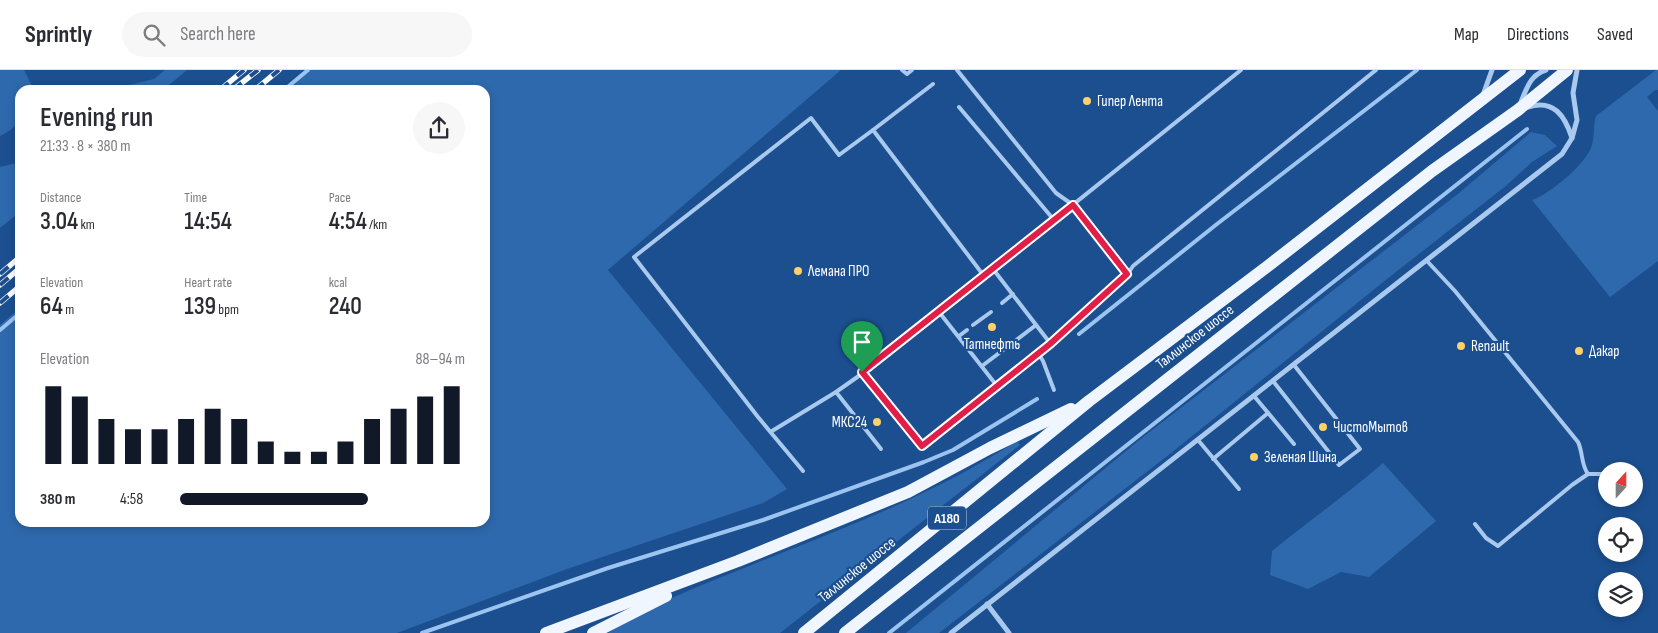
<!DOCTYPE html>
<meta charset="utf-8">
<style>
:root{--surface:#fff;--page:#f7f7f7;--text:#2b2b33;--muted:#7c7c81;--line:#e1e1e2;--accent:#111827}
body{margin:0;font-family:"Sofia Sans Condensed",sans-serif;background:var(--page);color:var(--text);height:100vh;display:flex;flex-direction:column;font-size:19px;white-space:nowrap}
*{box-sizing:border-box;margin:0}
p{font-size:16px;color:var(--muted)}
.icon{flex:none;width:28px;height:28px;fill:none;stroke:currentColor;stroke-width:2;stroke-linecap:round;stroke-linejoin:round}
.map{position:relative;flex:1;overflow:hidden}
.drawer{position:absolute;left:15px;top:15px;width:475px;height:442px;display:flex;flex-direction:column;background:var(--surface);border-radius:15px;box-shadow:0 2px 8px #0003}
.drawer>*{flex:none}
.needle{width:32px;rotate:21deg}
.controls{position:absolute;left:1598px;top:392px;display:grid;gap:10px}
.controls a{display:grid;place-items:center;width:45px;height:45px;border-radius:50%;background:var(--surface);box-shadow:0 2px 8px #0003;font-size:25px}
.pin{position:absolute;display:grid;place-items:center;width:42px;height:42px;color:#fff;margin:-51px -21px;border-radius:50% 50% 50% 0;rotate:-45deg;box-shadow:0 0 5px #0007}
.pin .icon{rotate:45deg}
.round{display:grid;place-items:center;flex:none;width:52px;height:52px;border-radius:26px;background:var(--page)}
.head{display:flex;align-items:center;justify-content:space-between;height:85px;padding:0 25px}
h1{font-size:28px;font-weight:600;line-height:38px}
.figures{display:grid;grid-template-columns:repeat(3,1fr);gap:8px;height:85px;padding:5px 25px}
.figures div{display:grid;align-content:center}
.figures b{font-size:25px;font-weight:600}
.figures small{font-size:14px;font-weight:400}
.figures p{font-size:14px}
.chart{height:140px;padding:10px 25px}
.chart p{display:flex;justify-content:space-between}
.chart svg{width:100%;height:90px;margin-top:5px;stroke:var(--accent);stroke-width:6}
ul{padding:0 25px;list-style:none;font-size:16px}
li{display:grid;grid-template-columns:80px 60px 1fr;align-items:center;height:38px}
li i{height:12px;border-radius:6px;background:var(--accent)}
header{display:flex;align-items:center;gap:30px;box-sizing:border-box;height:70px;padding:0 25px;background:var(--surface);border-bottom:1px solid var(--line)}
header strong{font-size:24px}
nav{display:flex;gap:28px;margin-inline-start:auto;font-size:18px}
.search{width:350px;height:45px;background:var(--page);display:flex;align-items:center;gap:12px;box-sizing:border-box;padding:0 18px;border-radius:28px;color:var(--muted);font-size:19px}
.map>svg:first-child{display:block}
.green{fill:#2e69ad}
.lines{fill:none;stroke-linecap:round;stroke-linejoin:round}
.stream{stroke:#9cc4f0;stroke-width:4}
.lane{stroke:#a9c9ee;stroke-width:4}
.street{stroke:#a9c9ee;stroke-width:5}
.primary{stroke:#f0f6ff;stroke-width:12}
.rail-casing{stroke:#fff;stroke-width:5.5}
.rail{stroke:#1b4f8f;stroke-width:4;stroke-dasharray:11;stroke-linecap:butt}
.route-casing{stroke:#fff;stroke-width:10}
.route{stroke:#e11d48;stroke-width:6}
.poi-dot{fill:#ffd166;stroke:#1b4f8f;stroke-width:2}
.labels{text-anchor:middle;dominant-baseline:central;stroke-width:4.5;stroke-linejoin:round;paint-order:stroke}
.shield{fill:#1b4f8f;stroke:#bbcadd;stroke-width:1}
.shield-label{font-size:14px;font-weight:bold;fill:#fff}
.poi-label{font-size:15px;fill:#fff;stroke:#1b4f8f;text-anchor:start}
.street-label{font-size:15px;fill:#fff;stroke:#1b4f8f}
</style>
<header>
<strong>Sprintly</strong>
<div class="search"><svg class="icon" aria-label="search" viewBox="0 0 24 24"><circle cx="10" cy="10" r="6"/><path d="M15 15l6 6"/></svg>Search here</div>
<nav><a>Map</a><a>Directions</a><a>Saved</a></nav>
</header>
<div class="map">
<svg width="1658" height="563" viewBox="0 0 1658 563">
<rect width="100%" height="100%" fill="#1b4f8f"/>
<!-- green -->
<g class="green">
<path d="M0,0H24L34,20H20C20,46 26,53 0,66Z"/>
<polygon points="165,0 187,0 163,20 108,20 154,9"/>
<polygon points="305,0 841,0 608,200 787,419 763,433 567,499 397,563 0,563 0,255 20,238 20,452 485,452 485,20 282,20"/>
<path d="M1656,0H1658V20H1655L1647,27L1658,41V191L1610,227L1532,130C1549,125 1585,94 1591,78C1595,67 1593,57 1596,46Z"/>
<polygon points="1531,62 1545,65 1557,76 1532,92 1507,115 1387,209 1171,383 939,563 906,563 1143,367 1459,123"/>
<polygon points="20,92 20,142 0,158 0,97"/>
<path d="M1017,371L1020,375L780,563H608C654,532 708,513 759,492C848,457 936,423 1017,371Z"/>
<path d="M1383,393L1436,451L1369,507L1341,502L1308,519L1270,505L1272,481C1309,451 1347,424 1383,393Z"/>
</g>
<g class="lines">
<!-- stream -->
<g class="stream">
<polyline points="284,20 308,0"/>
<polyline points="0,260 20,243"/>
<polyline points="1079,264 1217,154 1417,0"/>
<polyline points="422,563 608,498 763,450 924,392 953,380 1037,329"/>
<polyline points="889,563 1527,59"/>
</g>
<!-- lane -->
<g class="lane">
<polyline points="902,0 907,4 912,0"/>
<polyline points="957,0 1056,123 1073,135 1127,205"/>
<polyline points="933,14 873,60 984,206"/>
<polyline points="959,37 1054,150"/>
<path d="M1427,191L1455,221L1578,372C1583,382 1581,395 1588,404H1602"/>
<polyline points="993,199 1050,273"/>
<polyline points="1002,233 1013,224"/>
<polyline points="939,242 997,316"/>
<polyline points="973,255 991,242"/>
<polyline points="959,266 967,260"/>
<polyline points="1038,283 1043,291 1054,320"/>
<polyline points="982,296 1036,255"/>
<polyline points="863,303 921,376 1050,273 1127,205 1133,196 1376,0"/>
<polyline points="1273,311 1339,395 1360,379 1294,295"/>
<polyline points="836,322 881,379"/>
<polyline points="1254,326 1294,374"/>
<polyline points="772,361 836,322 863,303 1241,0"/>
<polyline points="1198,370 1239,419"/>
<polyline points="1213,389 1268,343"/>
<polyline points="803,401 758,347 634,187 811,48 839,85 873,60"/>
<polyline points="1475,454 1486,468 1498,476 1572,415 1588,404"/>
</g>
<!-- street -->
<g class="street">
<polyline points="1483,25 1492,0"/>
<path d="M1521,32C1527,18 1530,5 1546,0"/>
<path d="M1528,37C1554,29 1565,46 1572,68"/>
<polyline points="987,534 1009,563"/>
<polyline points="951,563 1562,84 1572,68 1577,50 1573,23 1577,0"/>
</g>
<!-- primary -->
<g class="primary">
<polyline points="546,563 738,491 908,422 990,378 1071,339"/>
<polyline points="593,563 666,526"/>
<polyline points="804,563 1089,331 1268,196 1520,0"/>
<polyline points="845,563 1432,101 1518,40 1567,0"/>
</g>
<!-- rail casing -->
<g class="rail-casing">
<g id="rail">
<polyline points="220,20 244,0"/>
<polyline points="233,20 258,0"/>
<polyline points="255,20 279,0"/>
<polyline points="0,204 20,187"/>
<polyline points="0,215 20,198"/>
<polyline points="0,233 20,216"/>
</g>
</g>
<!-- rail -->
<use href="#rail" class="rail"/>
</g>
<g class="lines">
<!-- route casing -->
<g class="route-casing">
<polygon id="route" points="1073,135 1127,204 1050,274 922,376 862,302"/>
</g>
<!-- route -->
<use href="#route" class="route"/>
</g>
<!-- markers -->
<g class="poi-dot">
<circle cx="1087" cy="31" r="5"/>
<circle cx="798" cy="201" r="5"/>
<circle cx="992" cy="257" r="5"/>
<circle cx="1461" cy="276" r="5"/>
<circle cx="1579" cy="281" r="5"/>
<circle cx="877" cy="352" r="5"/>
<circle cx="1323" cy="357" r="5"/>
<circle cx="1254" cy="387" r="5"/>
</g>
<g class="labels">
<!-- shield labels -->
<rect class="shield" x="928" y="436.5" width="38" height="23" rx="4"/>
<g class="shield-label">
<text x="947" y="448">A180</text>
</g>
<!-- poi labels -->
<g class="poi-label">
<text x="1097" y="31">Гипер Лента</text>
<text x="808" y="201">Лемана ПРО</text>
<text x="992" y="274" text-anchor="middle">Татнефть</text>
<text x="1471" y="276">Renault</text>
<text x="1589" y="281">Дакар</text>
<text x="867" y="352" text-anchor="end">МКС24</text>
<text x="1333" y="357">ЧистоМытов</text>
<text x="1264" y="387">Зеленая Шина</text>
</g>
<!-- street labels -->
<g class="street-label">
<text transform="translate(1195 267) rotate(-38)">Таллинское шоссе</text>
<text transform="translate(857 500) rotate(-39)">Таллинское шоссе</text>
</g>
</g>
</svg>
<div class="controls">
<a><svg class="needle" viewBox="-14 -14 28 28"><path d="M0-13l5 13h-10z" fill="#e53935"/><path d="M0 13l5-13h-10z" fill="#7c7c81"/></svg></a>
<a><svg class="icon" aria-label="locate" viewBox="0 0 24 24"><circle cx="12" cy="12" r="6"/><path d="M12 2v4M12 18v4M2 12h4M18 12h4"/></svg></a>
<a><svg class="icon" aria-label="layers" viewBox="0 0 24 24"><path d="M12 4l9 5-9 5-9-5zM3 14l9 5 9-5"/></svg></a>
</div>
<div class="pin" style="left:862px;top:302px;background:#1e9e55"><svg class="icon" aria-label="arrive" viewBox="0 0 24 24"><path d="M6 21V4h12l-3 4 3 4H6"/></svg></div>
<section class="drawer">
<div class="head"><div><h1>Evening run</h1><p>21:33 · 8 × 380 m</p></div><a class="round"><svg class="icon" aria-label="share" viewBox="0 0 24 24"><path d="M12 15V3M7 8l5-5 5 5M5 13v7h14v-7"/></svg></a></div>
<div class="figures">
<div><p>Distance</p><b>3.04<small> km</small></b></div>
<div><p>Time</p><b>14:54</b></div>
<div><p>Pace</p><b>4:54<small> /km</small></b></div>
</div>
<div class="figures">
<div><p>Elevation</p><b>64<small> m</small></b></div>
<div><p>Heart rate</p><b>139<small> bpm</small></b></div>
<div><p>kcal</p><b>240</b></div>
</div>
<div class="chart"><p><span>Elevation</span>88–94 m</p>
<svg viewBox="0 0 160 44" preserveAspectRatio="none"><path d="M5 44V6M15 44V11M25 44V22M35 44V27M45 44V27M55 44V22M65 44V17M75 44V22M85 44V33M95 44V38M105 44V38M115 44V33M125 44V22M135 44V17M145 44V11M155 44V6"/></svg>
</div>
<ul>
<li><b>380 m</b>4:58<i style="width:66%"></i></li>
</ul>
</section>
</div>
